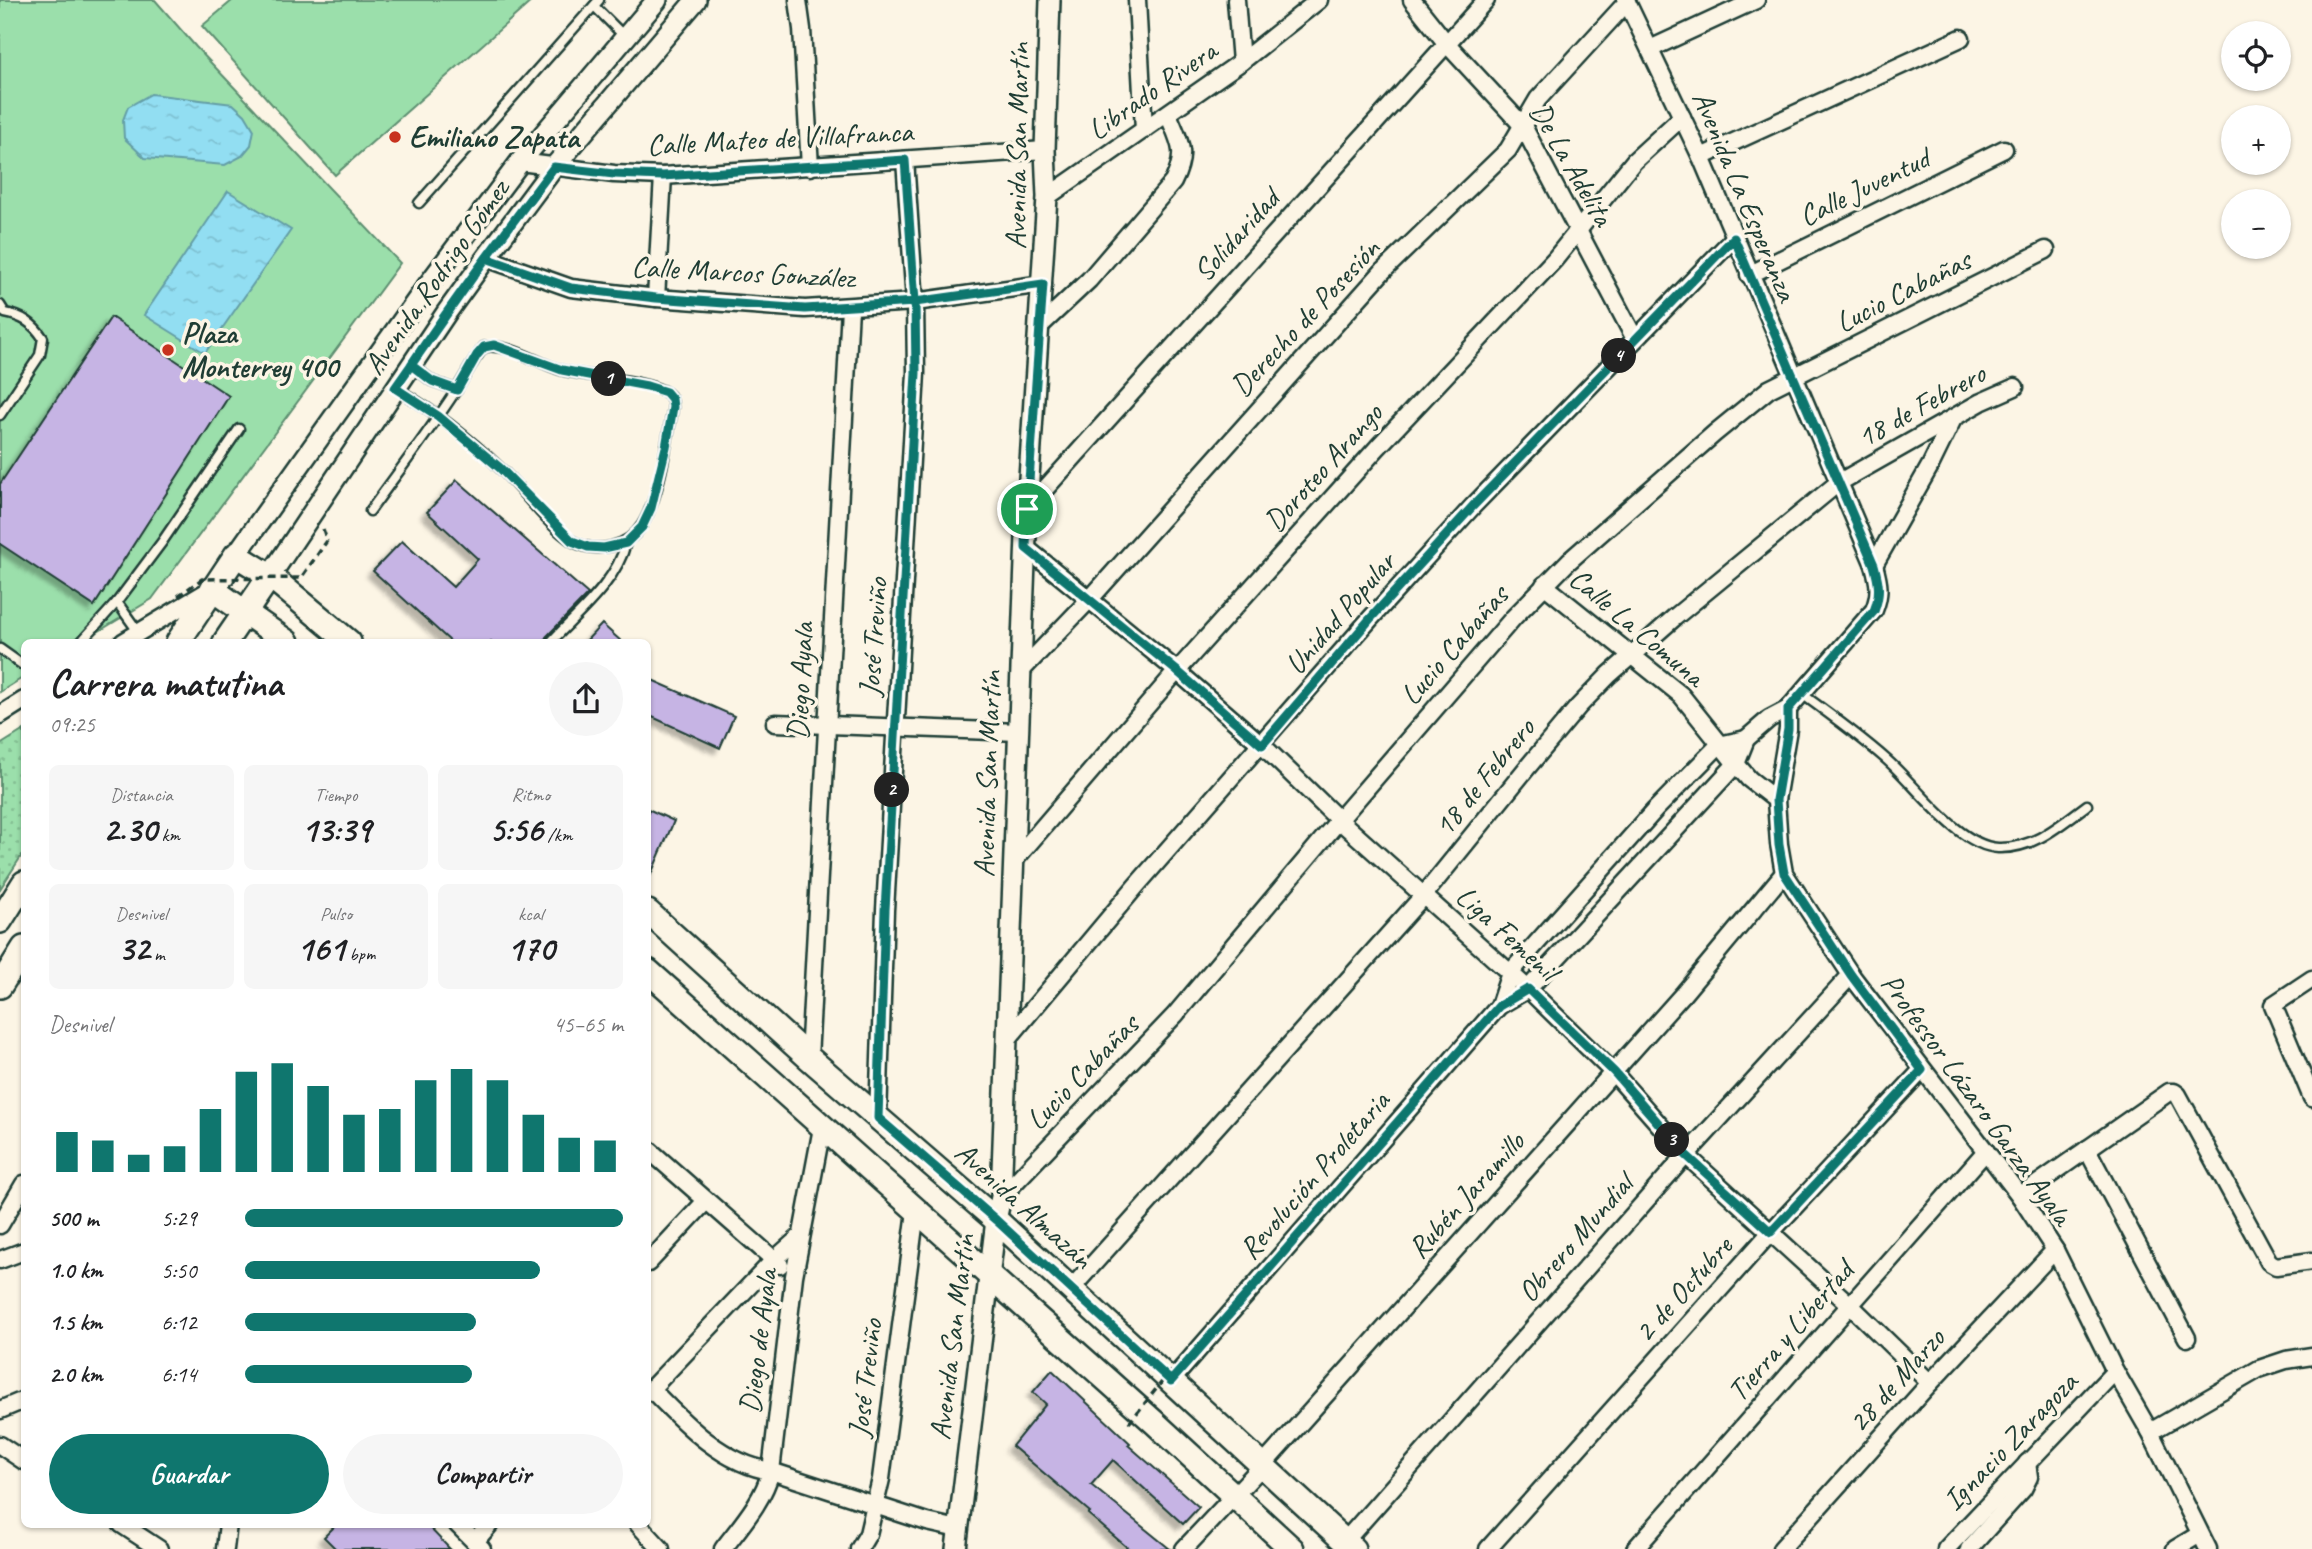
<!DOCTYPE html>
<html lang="es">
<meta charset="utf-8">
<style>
:root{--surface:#fff;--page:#f6f6f6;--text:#202124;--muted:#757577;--accent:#0f766e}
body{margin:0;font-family:Caveat,sans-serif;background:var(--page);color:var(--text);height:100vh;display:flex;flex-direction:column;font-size:26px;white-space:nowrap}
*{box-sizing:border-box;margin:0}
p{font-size:23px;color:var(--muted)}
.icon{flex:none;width:38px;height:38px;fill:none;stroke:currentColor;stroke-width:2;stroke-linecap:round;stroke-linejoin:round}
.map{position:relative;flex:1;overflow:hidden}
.panel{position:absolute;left:21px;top:639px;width:630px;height:889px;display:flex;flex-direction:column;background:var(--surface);border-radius:10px;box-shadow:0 2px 5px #0004}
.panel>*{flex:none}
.fabs{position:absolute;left:2221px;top:21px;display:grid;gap:14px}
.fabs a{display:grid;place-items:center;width:70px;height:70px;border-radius:50%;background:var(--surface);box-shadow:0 2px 5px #0004;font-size:35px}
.pin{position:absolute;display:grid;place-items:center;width:60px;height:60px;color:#fff;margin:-30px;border:4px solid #fff;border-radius:50%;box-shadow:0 2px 7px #0007}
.km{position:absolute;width:35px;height:35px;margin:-18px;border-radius:50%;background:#222;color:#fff;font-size:19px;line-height:35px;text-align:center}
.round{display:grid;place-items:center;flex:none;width:74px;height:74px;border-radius:37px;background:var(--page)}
.summary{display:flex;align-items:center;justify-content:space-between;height:119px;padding:0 28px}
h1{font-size:38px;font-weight:700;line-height:52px}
.stats{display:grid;grid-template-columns:repeat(3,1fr);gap:10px;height:119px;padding:7px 28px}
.stats div{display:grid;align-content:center;border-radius:10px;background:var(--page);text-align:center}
.stats b{font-size:35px;font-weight:700}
.stats small{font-size:19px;font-weight:400}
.stats p{font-size:19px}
.chart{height:196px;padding:14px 28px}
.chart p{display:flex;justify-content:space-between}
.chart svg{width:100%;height:126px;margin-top:7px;stroke:var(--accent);stroke-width:6}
.cta{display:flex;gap:14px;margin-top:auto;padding:14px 28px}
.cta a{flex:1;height:80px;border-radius:42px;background:var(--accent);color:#fff;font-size:28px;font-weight:700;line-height:80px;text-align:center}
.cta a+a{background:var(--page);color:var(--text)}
ul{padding:0 28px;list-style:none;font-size:23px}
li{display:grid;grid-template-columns:112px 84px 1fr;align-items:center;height:52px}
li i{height:18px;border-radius:9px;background:var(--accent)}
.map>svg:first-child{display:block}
.grass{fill:url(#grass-dots);stroke:#5d8e70;stroke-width:2}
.park{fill:#9bdfab;stroke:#5d8e70;stroke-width:2}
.water{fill:url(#water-ripples);stroke:#649ea6;stroke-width:2}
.building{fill:#c6b4e4;stroke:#1f3d34;stroke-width:2;filter:url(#shadow)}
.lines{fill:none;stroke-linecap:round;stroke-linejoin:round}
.service-casing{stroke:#1f3d34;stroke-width:13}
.minor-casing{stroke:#1f3d34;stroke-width:21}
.tertiary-casing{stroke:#1f3d34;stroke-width:24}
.secondary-casing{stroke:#1f3d34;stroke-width:28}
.path{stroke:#1f3d34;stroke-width:3.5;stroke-dasharray:7 5;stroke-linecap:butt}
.service{stroke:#fcf5e5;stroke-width:8}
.minor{stroke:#fcf5e5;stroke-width:16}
.tertiary{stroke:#fcf5e5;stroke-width:19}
.secondary{stroke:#fcf5e5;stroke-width:23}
.path-bridge{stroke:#1f3d34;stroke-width:3.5;stroke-dasharray:7 5;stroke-linecap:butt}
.route-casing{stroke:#fff;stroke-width:14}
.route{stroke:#0f766e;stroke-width:9}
.poi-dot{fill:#c8321e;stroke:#fcf5e5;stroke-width:2.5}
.labels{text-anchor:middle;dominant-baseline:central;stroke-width:7;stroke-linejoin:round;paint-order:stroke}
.street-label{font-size:30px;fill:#1f3d34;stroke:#fcf5e5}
.poi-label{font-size:30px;font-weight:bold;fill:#1f3d34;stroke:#fcf5e5;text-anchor:start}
</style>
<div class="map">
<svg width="2312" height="1549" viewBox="0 0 2312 1549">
<defs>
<pattern id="grass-dots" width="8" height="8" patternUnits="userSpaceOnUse" patternTransform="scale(1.75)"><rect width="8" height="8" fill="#9bdfab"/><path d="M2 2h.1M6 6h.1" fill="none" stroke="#85c094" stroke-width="1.8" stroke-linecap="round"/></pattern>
<pattern id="water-ripples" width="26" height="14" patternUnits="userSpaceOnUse" patternTransform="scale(1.75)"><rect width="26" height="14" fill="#92def2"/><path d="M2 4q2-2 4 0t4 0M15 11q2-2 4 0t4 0" fill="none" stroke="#7dbfd0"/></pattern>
<filter id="shadow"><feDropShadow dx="-5.5" dy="5.5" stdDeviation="2" flood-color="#0004"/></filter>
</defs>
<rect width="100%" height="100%" fill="#fcf5e5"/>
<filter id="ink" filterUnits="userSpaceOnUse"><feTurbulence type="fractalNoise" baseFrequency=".0143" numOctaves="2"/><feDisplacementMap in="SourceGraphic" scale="14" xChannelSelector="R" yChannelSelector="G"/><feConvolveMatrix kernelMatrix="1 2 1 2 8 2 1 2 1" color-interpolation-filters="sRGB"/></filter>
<g filter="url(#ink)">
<!-- grass -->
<polygon class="grass" points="24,730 24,852 0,889 0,745"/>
<!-- park -->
<g class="park">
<polygon points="0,0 155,0 196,47 400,263 152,599 81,642 24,642 24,677 0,692"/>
<polygon points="233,0 533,0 335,175 202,26"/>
</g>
<!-- water -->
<g class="water">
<polygon points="151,94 233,104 245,115 254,130 251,145 242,156 225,165 145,158 124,138 123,120 128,107"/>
<polygon points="228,191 291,230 205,353 144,315"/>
</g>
<!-- building -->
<g class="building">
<polygon points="111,317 229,396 94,606 0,544 0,484"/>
<polygon points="457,480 588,594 546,637 545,642 451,642 373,571 402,541 453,587 478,559 427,512"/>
<polygon points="602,624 622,642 585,642"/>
<polygon points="652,680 734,716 720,748 648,715 648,689"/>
<polygon points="648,809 674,821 648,881"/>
<polygon points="1052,1370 1130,1443 1128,1445 1199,1507 1183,1524 1113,1460 1091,1485 1170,1549 1129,1549 1088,1514 1090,1512 1012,1446 1046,1404 1033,1392"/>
<polygon points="337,1524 426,1524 450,1549 336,1549 324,1537"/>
</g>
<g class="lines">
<!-- service casing -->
<g class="service-casing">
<g id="service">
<polyline points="594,6 624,36"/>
<polyline points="419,203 599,0"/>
<path d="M0,305L5,313C22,316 33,323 43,338L40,355L0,415"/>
<polyline points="411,365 432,381 457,390"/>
<path d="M370,511C399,471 428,433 455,392C465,377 472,361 484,347C510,343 537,363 561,370C585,377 650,380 667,393C672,397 673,402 673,407C667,440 660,497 642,525C628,548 595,554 572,541C550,528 521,488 501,469C469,438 433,410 395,388"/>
<polyline points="139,633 117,602 162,542 239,429"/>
<polyline points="81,642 117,602"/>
<path d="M551,642C578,613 616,583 626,543"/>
<polyline points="0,649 24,666"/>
<path d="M1802,694C1831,715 1860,736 1887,760C1916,785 1958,846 1998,848C2034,849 2060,825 2087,805"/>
</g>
</g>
<!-- minor casing -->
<g class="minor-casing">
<g id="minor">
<polyline points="798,0 802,29 810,167"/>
<polyline points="1137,0 1144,130"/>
<polyline points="1236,0 1241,62"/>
<polyline points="1412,0 1447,44 1523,126 1635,339"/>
<polyline points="1650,49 1756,0"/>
<polyline points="1701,157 1961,38"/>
<polyline points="520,162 614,174 663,176 1045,150"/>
<polyline points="1047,197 1241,62 1319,0"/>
<polyline points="486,258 571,288 656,298 805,309 915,302 1043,284"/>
<polyline points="1749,275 2004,149"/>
<polyline points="656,298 663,176"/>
<path d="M1040,326L1089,280L1173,182C1188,152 1180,143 1168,114"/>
<polyline points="1027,509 1486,0"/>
<polyline points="1026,548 1177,671 1262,745 1339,820 1528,989 1613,1072 1686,1155 1850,1305 1930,1383"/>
<polyline points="1874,565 1930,466 1953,419"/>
<polyline points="1544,585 1681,695 1736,764 1749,779 1776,800"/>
<polyline points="123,642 211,589"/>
<polyline points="1021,671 1090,599 1383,271 1508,150 1538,99 1627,2"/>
<polyline points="1788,709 1788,729 1776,800 1779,844 1784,873 1851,975 2020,1196 2055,1250 2115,1371 2150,1432 2208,1549"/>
<polyline points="0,715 24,700"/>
<polyline points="775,723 1019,732"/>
<polyline points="1013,862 1177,671 1378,447 1555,259 1634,161 1682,117"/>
<polyline points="2312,979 2273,1005 2312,1098"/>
<polyline points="1499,1006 1510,973 1655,810 1719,745 1746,739"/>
<polyline points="1006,1041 1136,886 1370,619 1473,506 1734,238"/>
<polyline points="809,1058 850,308"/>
<polyline points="878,1118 885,910 916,373 915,302 905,160"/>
<polyline points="648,1149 780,1265"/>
<polyline points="2087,1149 2187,1338"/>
<polyline points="2020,1196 2169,1092 2174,1092 2178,1095 2269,1262 2276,1266 2312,1261"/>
<polyline points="1001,1197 1175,1015 1339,820 1514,617 1569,561 1715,433 1769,389 2046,250"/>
<polyline points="0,1225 24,1184"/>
<polyline points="0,1260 24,1251"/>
<polyline points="648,1263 705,1202"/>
<polyline points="1070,1290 1424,895 1526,769 1578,707 1609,675 1675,617 1838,483 1981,402 2015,387"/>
<path d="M1171,1381L1499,1006L1528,989L1736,764L1746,739L1769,719L1788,709L1874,610C1881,593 1879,583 1874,565L1701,157L1626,0"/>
<path d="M651,1389C683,1422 722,1464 771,1471L927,1522L958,1529"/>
<polyline points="648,1392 774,1260 801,1236"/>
<polyline points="0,1410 24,1400"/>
<polyline points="2150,1432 2259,1369 2286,1360 2312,1356"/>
<polyline points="0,1445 24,1461"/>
<polyline points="121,1524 159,1549"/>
<polyline points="457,1524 482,1549"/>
<polyline points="638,1524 661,1549"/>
<polyline points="1345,1541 1686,1155 1851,975"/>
<polyline points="475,1542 490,1524"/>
<polyline points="225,1549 228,1524"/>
<path d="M723,1549C742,1524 763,1501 771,1471L794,1276L822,1128"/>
<polyline points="859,1549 868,1534 881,1479 916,1211"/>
<polyline points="1184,1549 1263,1465 1684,993 1784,873"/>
<polyline points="1488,1549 1771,1232 1922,1070"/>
<polyline points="1635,1549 1986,1151"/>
<polyline points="1781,1549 1930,1383 2055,1250"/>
<polyline points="1946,1549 2115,1371"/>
<polyline points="1969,1549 2023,1489 2029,1477 2027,1463"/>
<polyline points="2175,1549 2200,1534"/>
</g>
</g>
<!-- tertiary casing -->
<g class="tertiary-casing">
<g id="tertiary">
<polyline points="236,555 425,289 520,162 657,0"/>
<polyline points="270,576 447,312 486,258 554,167 696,0"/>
<polyline points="956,1549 996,1220 1001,1197 1027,509 1047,197 1045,150 1050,0"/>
</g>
</g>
<!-- secondary casing -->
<g class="secondary-casing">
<g id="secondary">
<polyline points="212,589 287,642"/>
<polyline points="178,642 236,555 270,576 349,642"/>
<polyline points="225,642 270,576"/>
<polyline points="648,912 809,1058 996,1220 1353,1549"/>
<polyline points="0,921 24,883"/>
<polyline points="648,971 1154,1422 1292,1549"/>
<polyline points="0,986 24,948"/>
</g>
</g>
<!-- path -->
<polyline class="path" points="323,529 327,541"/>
<!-- service -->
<use href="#service" class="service"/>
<!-- minor -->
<use href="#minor" class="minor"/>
<!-- tertiary -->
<use href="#tertiary" class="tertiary"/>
<!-- secondary -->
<use href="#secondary" class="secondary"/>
<!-- path-bridge -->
<g class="path-bridge">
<polyline points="178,596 202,579 301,578 327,541"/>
<polyline points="1129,1423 1177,1363"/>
</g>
</g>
</g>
<g class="lines" filter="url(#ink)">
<!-- route casing -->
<g class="route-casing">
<path id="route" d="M1027,509L1043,284L915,302L805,309L656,298L571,288L486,258L395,388L438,416L500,468L572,541L588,547L604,548L626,543L642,527L651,508L666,447L673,407L672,399L666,392L647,386L562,370L494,345L484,347L477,355L457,390L432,381L411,365C456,297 505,232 554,167L614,174L663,176L905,160L915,302L916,373L885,910L878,1118L996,1220L1171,1381L1499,1006L1528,989L1614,1072L1686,1155L1771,1232L1922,1070L1851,975L1784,873L1779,845L1776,800L1788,729V709L1874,611C1881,593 1879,583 1874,565L1734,238L1473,506L1370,619L1262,745L1177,671L1026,548L1027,509"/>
</g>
<!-- route -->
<use href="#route" class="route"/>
</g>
<!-- markers -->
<g class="poi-dot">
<circle cx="395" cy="137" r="7"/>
<circle cx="168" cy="350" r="7"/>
</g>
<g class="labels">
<!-- street labels -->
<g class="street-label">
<text transform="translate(1152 90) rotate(-35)">Librado Rivera</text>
<text transform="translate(780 138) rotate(-3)">Calle Mateo de Villafranca</text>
<text transform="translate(1017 146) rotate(-89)">Avenida San Martín</text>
<text transform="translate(1572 164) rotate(60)">De La Adelita</text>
<text transform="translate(1864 187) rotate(-26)">Calle Juventud</text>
<text transform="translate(1745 196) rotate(67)">Avenida La Esperanza</text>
<text transform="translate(1236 235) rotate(-48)">Solidaridad</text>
<text transform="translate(743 272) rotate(3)">Calle Marcos González</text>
<text transform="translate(436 277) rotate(-55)">Avenida Rodrigo Gómez</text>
<text transform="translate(1903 291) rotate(-27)">Lucio Cabañas</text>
<text transform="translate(1305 317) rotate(-47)">Derecho de Posesión</text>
<text transform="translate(1921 405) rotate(-29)">18 de Febrero</text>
<text transform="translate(1323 467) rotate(-48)">Doroteo Arango</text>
<text transform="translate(1340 613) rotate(-49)">Unidad Popular</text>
<text transform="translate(1637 627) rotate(40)">Calle La Comuna</text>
<text transform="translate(873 637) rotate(-86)">José Treviño</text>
<text transform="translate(1454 645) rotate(-49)">Lucio Cabañas</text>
<text transform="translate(800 681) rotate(-87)">Diego Ayala</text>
<text transform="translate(987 774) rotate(-88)">Avenida San Martín</text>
<text transform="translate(1484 777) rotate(-51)">18 de Febrero</text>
<text transform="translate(1507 933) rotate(42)">Liga Femenil</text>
<text transform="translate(1082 1072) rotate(-46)">Lucio Cabañas</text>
<text transform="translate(1977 1099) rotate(54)">Professor Lázaro Garza Ayala</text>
<text transform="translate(1314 1175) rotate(-49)">Revolución Proletaria</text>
<text transform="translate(1466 1195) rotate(-48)">Rubén Jaramillo</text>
<text transform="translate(1024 1205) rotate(42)">Avenida Almazán</text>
<text transform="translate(1575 1238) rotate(-49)">Obrero Mundial</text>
<text transform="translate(1683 1289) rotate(-48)">2 de Octubre</text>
<text transform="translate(1790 1331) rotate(-49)">Tierra y Libertad</text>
<text transform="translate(952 1337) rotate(-83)">Avenida San Martín</text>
<text transform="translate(758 1341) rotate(-83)">Diego de Ayala</text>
<text transform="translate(865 1378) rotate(-83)">José Treviño</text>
<text transform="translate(1896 1380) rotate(-48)">28 de Marzo</text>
<text transform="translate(2010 1441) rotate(-46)">Ignacio Zaragoza</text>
</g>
<!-- poi labels -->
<g class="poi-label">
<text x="409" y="137">Emiliano Zapata</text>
<text x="182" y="333">Plaza<tspan x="182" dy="34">Monterrey 400</tspan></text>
</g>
</g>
</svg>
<div class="fabs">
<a><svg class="icon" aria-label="locate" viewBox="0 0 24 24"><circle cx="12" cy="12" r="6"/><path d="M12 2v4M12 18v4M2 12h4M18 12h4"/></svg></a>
<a>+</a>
<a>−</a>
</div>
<div class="pin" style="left:1027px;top:509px;background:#1e9e55"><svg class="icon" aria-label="arrive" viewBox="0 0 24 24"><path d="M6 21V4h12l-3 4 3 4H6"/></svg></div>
<b class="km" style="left:609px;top:379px">1</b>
<b class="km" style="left:892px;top:790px">2</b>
<b class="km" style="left:1672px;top:1140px">3</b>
<b class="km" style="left:1619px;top:356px">4</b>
<section class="panel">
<div class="summary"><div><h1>Carrera matutina</h1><p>09:25</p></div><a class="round"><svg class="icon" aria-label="share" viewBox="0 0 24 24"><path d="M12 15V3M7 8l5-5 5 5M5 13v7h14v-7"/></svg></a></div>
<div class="stats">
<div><p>Distancia</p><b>2.30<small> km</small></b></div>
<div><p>Tiempo</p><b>13:39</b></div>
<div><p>Ritmo</p><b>5:56<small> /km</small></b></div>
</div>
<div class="stats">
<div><p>Desnivel</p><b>32<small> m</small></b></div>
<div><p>Pulso</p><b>161<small> bpm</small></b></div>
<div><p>kcal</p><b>170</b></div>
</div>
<div class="chart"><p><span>Desnivel</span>45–65 m</p>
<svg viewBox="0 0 160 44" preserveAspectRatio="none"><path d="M5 44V30M15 44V33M25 44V38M35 44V35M45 44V22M55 44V9M65 44V6M75 44V14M85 44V24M95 44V22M105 44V12M115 44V8M125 44V12M135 44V24M145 44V32M155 44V33"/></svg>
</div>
<ul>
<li><b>500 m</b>5:29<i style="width:100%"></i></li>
<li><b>1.0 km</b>5:50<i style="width:78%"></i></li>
<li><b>1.5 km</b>6:12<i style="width:61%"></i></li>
<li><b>2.0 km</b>6:14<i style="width:60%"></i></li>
</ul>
<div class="cta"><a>Guardar</a><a>Compartir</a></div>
</section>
</div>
